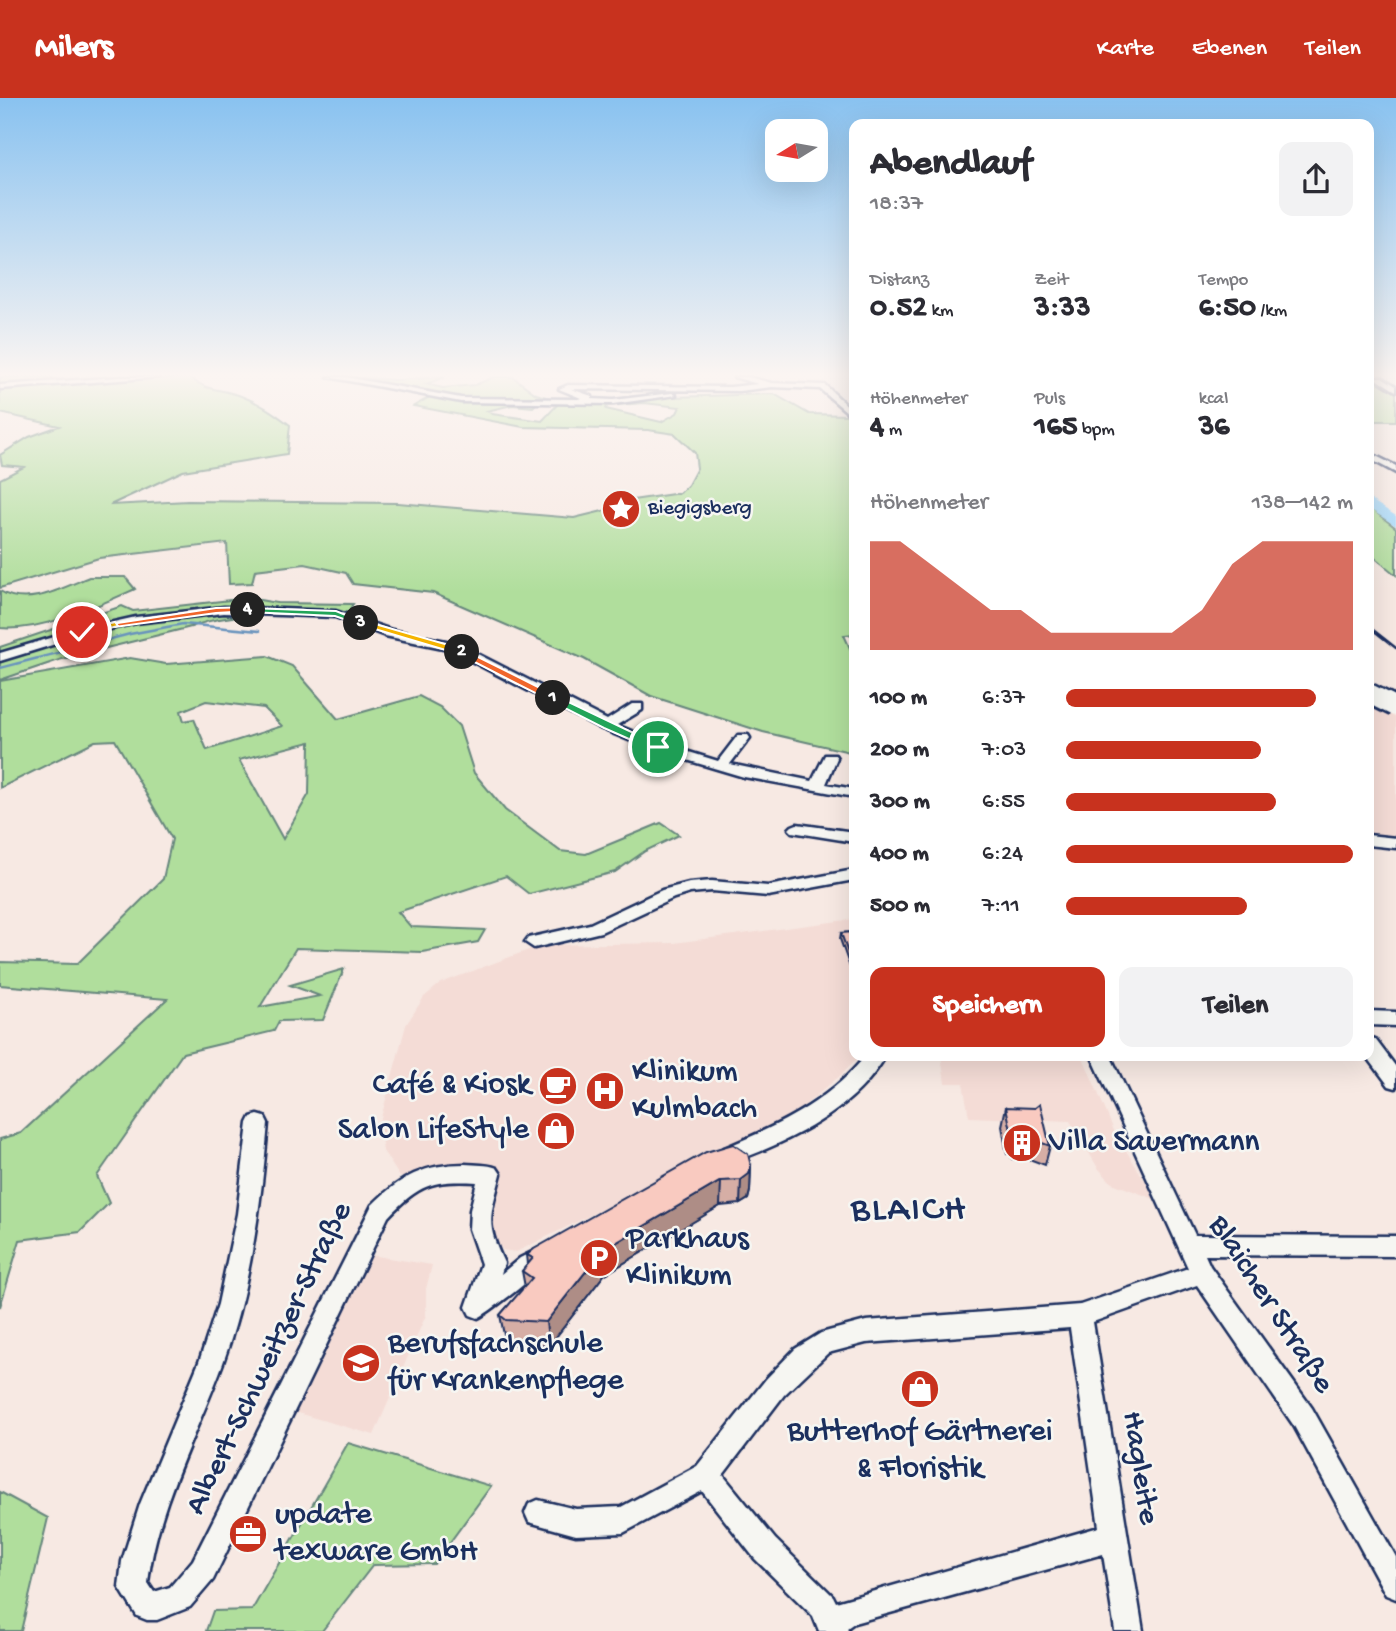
<!DOCTYPE html>
<html lang="de">
<meta charset="utf-8">
<style>
:root{--surface:#fff;--page:#f2f2f3;--text:#2b2b33;--muted:#7c7c81;--accent:#c8321e}
body{margin:0;font-family:"Gochi Hand",sans-serif;background:var(--page);color:var(--text);height:100vh;display:flex;flex-direction:column;font-size:26px;white-space:nowrap}
*{box-sizing:border-box;margin:0}
p{font-size:23px;color:var(--muted)}
.icon{flex:none;width:38px;height:38px;fill:none;stroke:currentColor;stroke-width:2;stroke-linecap:round;stroke-linejoin:round}
.map{position:relative;flex:1;overflow:hidden}
.details{position:absolute;left:849px;top:21px;width:525px;height:942px;display:flex;flex-direction:column;background:var(--surface);border-radius:14px;box-shadow:0 7px 28px #0002}
.details>*{flex:none}
.needle{width:46px;rotate:259deg}
.tools{position:absolute;left:765px;top:21px;display:grid;gap:14px}
.tools a{display:grid;place-items:center;width:63px;height:63px;border-radius:14px;background:var(--surface);box-shadow:0 7px 28px #0002;font-size:35px}
.pin{position:absolute;display:grid;place-items:center;width:60px;height:60px;color:#fff;margin:-30px;border:4px solid #fff;border-radius:50%;box-shadow:0 2px 7px #0007}
.km{position:absolute;width:35px;height:35px;margin:-18px;border-radius:50%;background:#222;color:#fff;font-size:19px;line-height:35px;text-align:center}
.round{display:grid;place-items:center;flex:none;width:74px;height:74px;border-radius:14px;background:var(--page)}
.overview{display:flex;align-items:center;justify-content:space-between;height:119px;padding:0 21px}
h1{font-size:38px;font-weight:800;line-height:52px}
.metrics{display:grid;grid-template-columns:repeat(3,1fr);gap:10px;height:119px;padding:7px 21px}
.metrics div{display:grid;align-content:center}
.metrics b{font-size:30px;font-weight:800}
.metrics small{font-size:19px;font-weight:400}
.metrics p{font-size:19px}
.chart{height:196px;padding:14px 21px}
.chart p{display:flex;justify-content:space-between}
.chart svg{width:100%;height:126px;margin-top:7px;fill:var(--accent);opacity:.7}
.cta{display:flex;gap:14px;margin-top:auto;padding:14px 21px}
.cta a{flex:1;height:80px;border-radius:14px;background:var(--accent);color:#fff;font-size:28px;font-weight:800;line-height:80px;text-align:center}
.cta a+a{background:var(--page);color:var(--text)}
ul{padding:0 21px;list-style:none;font-size:23px}
li{display:grid;grid-template-columns:112px 84px 1fr;align-items:center;height:52px}
li i{height:18px;border-radius:9px;background:var(--accent)}
header{display:flex;align-items:center;gap:42px;box-sizing:border-box;height:98px;padding:0 35px;background:var(--accent);color:#fff}
header strong{font-size:33px}
nav{display:flex;gap:38px;margin-inline-start:auto;font-size:24px}
.map>svg:first-child{display:block}
.built{fill:#f4dcd6}
.green{fill:#b0de9c;stroke:#66867d;stroke-width:2;fill-rule:evenodd}
.lines{fill:none;stroke-linecap:round;stroke-linejoin:round}
.stream{stroke:#6893bd;stroke-width:2.5}
.river{fill:#9bd6fc;fill-rule:evenodd}
.minor-casing{stroke:#1b2f5e;stroke-width:5}
.minor{fill:#f6f6f2;fill-rule:evenodd}
.rail{stroke:#1b2f5e;stroke-width:2.5}
.highway-bridge-casing{stroke:#1b2f5e;stroke-width:24;stroke-linecap:butt}
.highway-bridge{stroke:#f6f6f2;stroke-width:19}
.wall{fill:#d6aea5;stroke:#1b2f5e;stroke-width:2}
.shaded-wall{fill:#ae8d86;stroke:#1b2f5e;stroke-width:2}
.building{fill:#f9cac0;stroke:#1b2f5e;stroke-width:2}
.split-1{fill:#22a559;stroke:#fff;stroke-width:2}
.split-2{fill:#f0652b;stroke:#fff;stroke-width:2}
.split-3{fill:#f5b400;stroke:#fff;stroke-width:2}
.split-4{fill:#22a559;stroke:#fff;stroke-width:2}
.split-5{fill:#f0652b;stroke:#fff;stroke-width:2}
.split-6{fill:#f5b400;stroke:#fff;stroke-width:2}
.labels{text-anchor:middle;dominant-baseline:central;stroke-width:5;stroke-linejoin:round;paint-order:stroke}
.far-poi-label{font-size:21px;fill:#1b2f5e;stroke:#f6f6f2;text-anchor:start}
.near-poi-label{font-size:32px;fill:#1b2f5e;stroke:#f6f6f2;text-anchor:start}
.near-street-label{font-size:32px;fill:#1b2f5e;stroke:#f6f6f2}
.near-quarter-label{font-size:37px;letter-spacing:2px;fill:#1b2f5e;stroke:#f6f6f2}
</style>
<header>
<strong>Milers</strong>
<nav><a>Karte</a><a>Ebenen</a><a>Teilen</a></nav>
</header>
<div class="map">
<svg width="1396" height="1533" viewBox="0 0 1396 1533">
<rect width="100%" height="100%" fill="#f7e9e3"/>
<filter id="ink" filterUnits="userSpaceOnUse"><feTurbulence type="fractalNoise" baseFrequency=".0143" numOctaves="2"/><feDisplacementMap in="SourceGraphic" scale="14" xChannelSelector="R" yChannelSelector="G"/><feConvolveMatrix kernelMatrix="1 2 1 2 8 2 1 2 1" color-interpolation-filters="sRGB"/></filter>
<g filter="url(#ink)">
<!-- built -->
<g class="built">
<polygon points="1368,604 1396,620 1396,740 1369,737"/>
<polygon points="854,821 854,957 861,957 841,977 793,1017 516,1154 503,1152 490,1139 480,1084 400,1079 383,1053 379,1027 406,927 424,899 441,885 542,847 674,845"/>
<polygon points="941,957 1082,957 1115,1035 1157,1102 1112,1085 1098,1070 1070,1023 969,1019 963,985 945,985"/>
<polygon points="370,1157 432,1167 426,1191 426,1217 374,1337 294,1314"/>
</g>
<!-- green -->
<g class="green">
<path d="M0,279H53L65,285L57,286L189,279C207,294 220,290 241,298C260,305 274,315 290,327L287,356L183,373L110,407L188,403L398,405L574,420L607,412L626,403L680,395L688,387L697,370L695,355L675,336L648,332L523,329L414,308L428,300L432,293L346,279L397,282L445,279L426,286L443,290L475,287L494,279H513L536,296L553,301L617,306L671,299L774,296L809,316L848,317L854,323V536L844,537L854,559V655L763,634L651,598L584,561L433,495L353,486L346,475L305,466L255,472L252,485L229,486L227,445L99,460L0,490V381L24,369L2,367L0,357L29,339L59,328L0,315V291L27,289L0,290ZM540,302L561,303L542,323L492,316L487,313L512,307L533,309ZM644,305L680,309L677,315L661,324L606,311L607,308Z"/>
<polygon points="1369,279 1379,281 1396,291 1396,323 1373,323 1369,315"/>
<polygon points="1369,409 1396,430 1396,477 1369,455"/>
<path d="M89,479H125L135,491C97,508 42,534 0,530V493C27,510 62,490 89,479Z"/>
<path d="M248,500L277,505L353,506L348,514C303,516 230,512 191,529L62,561L0,582V549L122,508L133,513Z"/>
<path d="M267,558L292,568L338,621L419,598L440,609L459,628L474,675L505,712L560,753L586,756L661,725L679,737L645,753L615,774L529,796L506,778L398,814L411,829L485,832L478,844L422,854L296,850L260,909L320,898L290,887L344,871L323,922L279,923L274,933L183,955L97,1078L109,1105L80,1134L20,1142L0,1209V1041L21,1035L167,901L0,887V864L77,866L163,781L172,741L115,642L95,643L0,690V583L130,560L166,566ZM206,603L264,610L282,628L207,652L194,621L184,623L181,613ZM310,644L309,696L283,741L239,662Z"/>
<polygon points="348,1345 491,1388 434,1466 373,1467 322,1533 206,1533 213,1513 252,1512"/>
<polygon points="0,1394 48,1420 21,1533 0,1533"/>
</g>
<g class="lines">
<!-- stream -->
<polyline class="stream" points="0,570 130,536 183,526 259,533"/>
<!-- river -->
<polygon class="river" points="1368,400 1396,418 1396,428 1368,410"/>
<!-- minor casing -->
<g class="minor-casing">
<g id="minor">
<polygon points="120,279 159,279 0,291 0,287"/>
<polygon points="328,279 345,279 461,300 578,301 581,300 559,291 568,287 730,289 758,286 734,279 748,279 772,285 825,287 854,314 854,320 820,291 772,289 739,293 571,291 592,298 592,301 613,302 672,295 676,297 613,306 461,304"/>
<polygon points="1373,279 1382,279 1396,288 1396,293"/>
<polygon points="1368,354 1396,368 1396,375 1368,360"/>
<polygon points="224,509 336,513 392,532 456,545 607,622 632,606 642,606 642,612 617,627 663,646 718,663 738,637 748,637 750,640 730,666 812,683 825,657 835,657 837,660 826,686 854,691 854,699 744,679 653,652 602,631 448,551 385,538 335,519 224,515 136,525 85,537 0,563 0,555 78,532 136,519"/>
<polygon points="797,726 854,734 854,744 792,734 789,731 792,728"/>
<polygon points="1368,737 1396,740 1396,750 1368,747"/>
<polygon points="854,772 854,782 768,798 712,793 690,795 674,800 601,834 534,850 525,844 528,840 590,826 662,792 689,785 712,783 768,788"/>
<polygon points="1368,913 1396,914 1396,928 1368,927"/>
<polygon points="1368,939 1375,941 1396,969 1396,990 1389,988 1366,957 1368,957"/>
<path d="M866,957H886C855,1014 783,1047 724,1067L717,1065L714,1059L717,1053C773,1030 827,1006 866,957Z"/>
<path d="M1091,957H1110L1195,1137L1396,1138V1158L1205,1157L1210,1168L1312,1310L1396,1459V1501L1386,1497L1294,1328L1197,1187L1093,1224L1143,1533H1115L1103,1456L854,1525L847,1530L848,1533H819L813,1518L755,1461L702,1393L623,1435L576,1437L529,1424L525,1415L529,1406L538,1402L576,1411L621,1409L697,1368L766,1281L795,1251L821,1235L866,1223L1080,1207L1188,1170ZM1070,1230L1099,1429L836,1504L833,1498L775,1441L723,1377L784,1297L828,1255L866,1245Z"/>
<path d="M258,1017L265,1019L268,1025C261,1106 251,1187 223,1265C196,1338 157,1407 148,1485L154,1494L170,1489L193,1462L372,1107C400,1079 425,1066 465,1066C476,1067 487,1066 497,1070L501,1076C490,1119 485,1124 504,1165L501,1176L520,1160L542,1149L550,1152L553,1159C549,1168 489,1215 478,1220L470,1217L466,1209L481,1166L469,1131L470,1112L477,1084C431,1082 420,1086 388,1119L213,1482L190,1509L157,1522H147L137,1518L119,1489L122,1463L140,1406L199,1264L218,1206L237,1116L248,1025L251,1019Z"/>
</g>
</g>
<!-- minor -->
<use href="#minor" class="minor"/>
<!-- rail -->
<g class="rail">
<polyline points="1368,528 1396,550"/>
<polyline points="1368,597 1396,602"/>
</g>
<!-- highway-bridge casing -->
<g class="highway-bridge-casing">
<polyline id="highway-bridge" points="1368,595 1394,608"/>
</g>
<!-- highway-bridge -->
<use href="#highway-bridge" class="highway-bridge"/>
</g>
<!-- wall -->
<g class="wall">
<polygon points="854,834 854,872 851,872 840,841 841,835"/>
<polygon points="1006,1009 1050,1048 1045,1067 1032,1062 1012,1061 1011,1056 1007,1056 1002,1028"/>
<polygon points="751,1068 750,1093 748,1101 740,1106 720,1108 604,1177 549,1248 511,1246 505,1242 500,1217 525,1189 522,1173 528,1166 527,1157"/>
</g>
<!-- shaded-wall -->
<g class="shaded-wall">
<polygon points="751,1068 750,1093 748,1101 740,1106 741,1082"/>
<polygon points="721,1083 720,1108 604,1177 549,1248 546,1224 602,1153"/>
</g>
<!-- building -->
<g class="building">
<polygon points="854,834 854,866 852,866 841,835"/>
<polygon points="1040,1006 1050,1048 1037,1043 1017,1043 1016,1037 1012,1037 1006,1009 1035,1010"/>
<polygon points="733,1046 748,1056 751,1068 749,1076 741,1082 721,1083 602,1153 546,1224 506,1222 500,1217 532,1180 522,1173 533,1160 527,1157 534,1151 706,1054"/>
</g>
</g>
<!-- sky -->
<linearGradient id="sky" x2="0" y2="1"><stop stop-color="#89c2f0"/><stop offset="0.56" stop-color="#fbf5f2"/><stop offset="1" stop-color="#fbf5f2" stop-opacity="0"/></linearGradient>
<rect width="1396" height="494" fill="url(#sky)"/>
<!-- split-1 -->
<polygon class="split-1" points="549,598 556,598 663,649 654,652 604,630 549,602"/>
<!-- split-2 -->
<polygon class="split-2" points="462,551 556,598 557,600 549,602 459,556"/>
<!-- split-3 -->
<polygon class="split-3" points="361,522 466,552 467,554 459,556 358,526"/>
<!-- split-4 -->
<polygon class="split-4" points="245,510 336,513 365,525 361,527 335,518 248,514"/>
<!-- split-5 -->
<polygon class="split-5" points="248,509 251,513 216,515 115,529 111,526 216,510"/>
<!-- split-6 -->
<polygon class="split-6" points="115,524 118,528 82,537 77,534"/>
<!-- icons -->
<defs>
<g id="sight-disc" transform="scale(2.0125)"><circle r="9.5" fill="#c8321e" stroke="#f6f6f2"/><path d="M0-6L1.8-2.2L6-1.7L2.9 1.2L3.7 5.4L0 3.3L-3.7 5.4L-2.9 1.2L-6-1.7L-1.8-2.2Z" fill="#fff"/></g>
<g id="cafe-disc" transform="scale(2.0125)"><circle r="9.5" fill="#c8321e" stroke="#f6f6f2"/><path d="M-5.5-4.5H6V0H3Q3 3.5 0 3.5H-2.5Q-5.5 3.5-5.5 0ZM3-3.2v2h1.7v-2ZM-6 4.5H4V6H-6Z" fill="#fff"/></g>
<g id="hospital-disc" transform="scale(2.0125)"><circle r="9.5" fill="#c8321e" stroke="#f6f6f2"/><path d="M-5-5h3v3.5h4V-5h3V5h-3V1.5h-4V5h-3Z" fill="#fff"/></g>
<g id="shop-disc" transform="scale(2.0125)"><circle r="9.5" fill="#c8321e" stroke="#f6f6f2"/><path d="M-5-2.5h2.3a2.7 3.5 0 0 1 5.4 0H5L5.5 6h-11ZM-1.5-2.5h3a1.5 2.3 0 0 0-3 0Z" fill="#fff"/></g>
<g id="building-disc" transform="scale(2.0125)"><circle r="9.5" fill="#c8321e" stroke="#f6f6f2"/><path d="M-4-6H4V6H1V3H-1V6H-4ZM-2.5-4.3h1.7v1.8h-1.7ZM.8-4.3h1.7v1.8H.8ZM-2.5-1h1.7V.8h-1.7ZM.8-1h1.7V.8H.8Z" fill="#fff"/></g>
<g id="parking-disc" transform="scale(2.0125)"><circle r="9.5" fill="#c8321e" stroke="#f6f6f2"/><path d="M-3.5-5.5H1a3.5 3.5 0 0 1 0 7H-1V5.5H-3.5ZM-1-3.4V-.6H.8a1.4 1.4 0 0 0 0-2.8Z" fill="#fff"/></g>
<g id="university-disc" transform="scale(2.0125)"><circle r="9.5" fill="#c8321e" stroke="#f6f6f2"/><path d="M0-5L7-2L0 1L-7-2ZM-4 1L0 2.5L4 1V4Q0 6-4 4Z" fill="#fff"/></g>
<g id="office-disc" transform="scale(2.0125)"><circle r="9.5" fill="#c8321e" stroke="#f6f6f2"/><path d="M-6-3h4V-5.5h4V-3h4V5H-6ZM-1-4.5V-3h2v-1.5ZM-6 0V1H6V0Z" fill="#fff"/></g>
</defs>
<g fill-rule="evenodd">
<use href="#sight-disc" x="621" y="411"/>
<use href="#cafe-disc" x="558" y="988"/>
<use href="#hospital-disc" x="605" y="993"/>
<use href="#shop-disc" x="556" y="1033"/>
<use href="#building-disc" x="1022" y="1045"/>
<use href="#parking-disc" x="599" y="1160"/>
<use href="#university-disc" x="361" y="1265"/>
<use href="#shop-disc" x="920" y="1291"/>
<use href="#office-disc" x="248" y="1436"/>
</g>
<g class="labels">
<!-- far-poi labels -->
<g class="far-poi-label">
<text x="648" y="411">Biegigsberg</text>
</g>
<!-- near-poi labels -->
<g class="near-poi-label">
<text x="632" y="975">Klinikum<tspan x="632" dy="37">Kulmbach</tspan></text>
<text x="531" y="988" text-anchor="end">Café &amp; Kiosk</text>
<text x="529" y="1033" text-anchor="end">Salon LifeStyle</text>
<text x="1049" y="1045">Villa Sauermann</text>
<text x="626" y="1142">Parkhaus<tspan x="626" dy="37">Klinikum</tspan></text>
<text x="388" y="1247">Berufsfachschule<tspan x="388" dy="37">für Krankenpflege</tspan></text>
<text x="920" y="1335" text-anchor="middle">Butterhof Gärtnerei<tspan x="920" dy="37">&amp; Floristik</tspan></text>
<text x="275" y="1418">update<tspan x="275" dy="37">texware GmbH</tspan></text>
</g>
<!-- near-street labels -->
<g class="near-street-label">
<text transform="translate(1270 1207) rotate(57)">Blaicher Straße</text>
<text transform="translate(270 1261) rotate(-64)">Albert-Schweitzer-Straße</text>
<text transform="translate(1139 1370) rotate(81)">Hagleite</text>
</g>
<!-- near-quarter labels -->
<g class="near-quarter-label">
<text x="909" y="1113">BLAICH</text>
</g>
</g>
</svg>
<div class="tools">
<a><svg class="needle" viewBox="-14 -14 28 28"><path d="M0-13l5 13h-10z" fill="#e53935"/><path d="M0 13l5-13h-10z" fill="#7c7c81"/></svg></a>
</div>
<div class="pin" style="left:658px;top:649px;background:#1e9e55"><svg class="icon" aria-label="arrive" viewBox="0 0 24 24"><path d="M6 21V4h12l-3 4 3 4H6"/></svg></div>
<div class="pin" style="left:82px;top:534px;background:#d93025"><svg class="icon" aria-label="check" viewBox="0 0 24 24"><path d="M5 12l5 5 9-10"/></svg></div>
<b class="km" style="left:553px;top:600px">1</b>
<b class="km" style="left:462px;top:554px">2</b>
<b class="km" style="left:361px;top:525px">3</b>
<b class="km" style="left:248px;top:512px">4</b>
<section class="details">
<div class="overview"><div><h1>Abendlauf</h1><p>18:37</p></div><a class="round"><svg class="icon" aria-label="share" viewBox="0 0 24 24"><path d="M12 15V3M7 8l5-5 5 5M5 13v7h14v-7"/></svg></a></div>
<div class="metrics">
<div><p>Distanz</p><b>0.52<small> km</small></b></div>
<div><p>Zeit</p><b>3:33</b></div>
<div><p>Tempo</p><b>6:50<small> /km</small></b></div>
</div>
<div class="metrics">
<div><p>Höhenmeter</p><b>4<small> m</small></b></div>
<div><p>Puls</p><b>165<small> bpm</small></b></div>
<div><p>kcal</p><b>36</b></div>
</div>
<div class="chart"><p><span>Höhenmeter</span>138–142 m</p>
<svg viewBox="0 0 160 44" preserveAspectRatio="none"><path d="M0 44V6L10 6L20 14L30 22L40 30L50 30L60 38L70 38L80 38L90 38L100 38L110 30L120 14L130 6L140 6L150 6L160 6V44z"/></svg>
</div>
<ul>
<li><b>100 m</b>6:37<i style="width:87%"></i></li>
<li><b>200 m</b>7:03<i style="width:68%"></i></li>
<li><b>300 m</b>6:55<i style="width:73%"></i></li>
<li><b>400 m</b>6:24<i style="width:100%"></i></li>
<li><b>500 m</b>7:11<i style="width:63%"></i></li>
</ul>
<div class="cta"><a>Speichern</a><a>Teilen</a></div>
</section>
</div>
